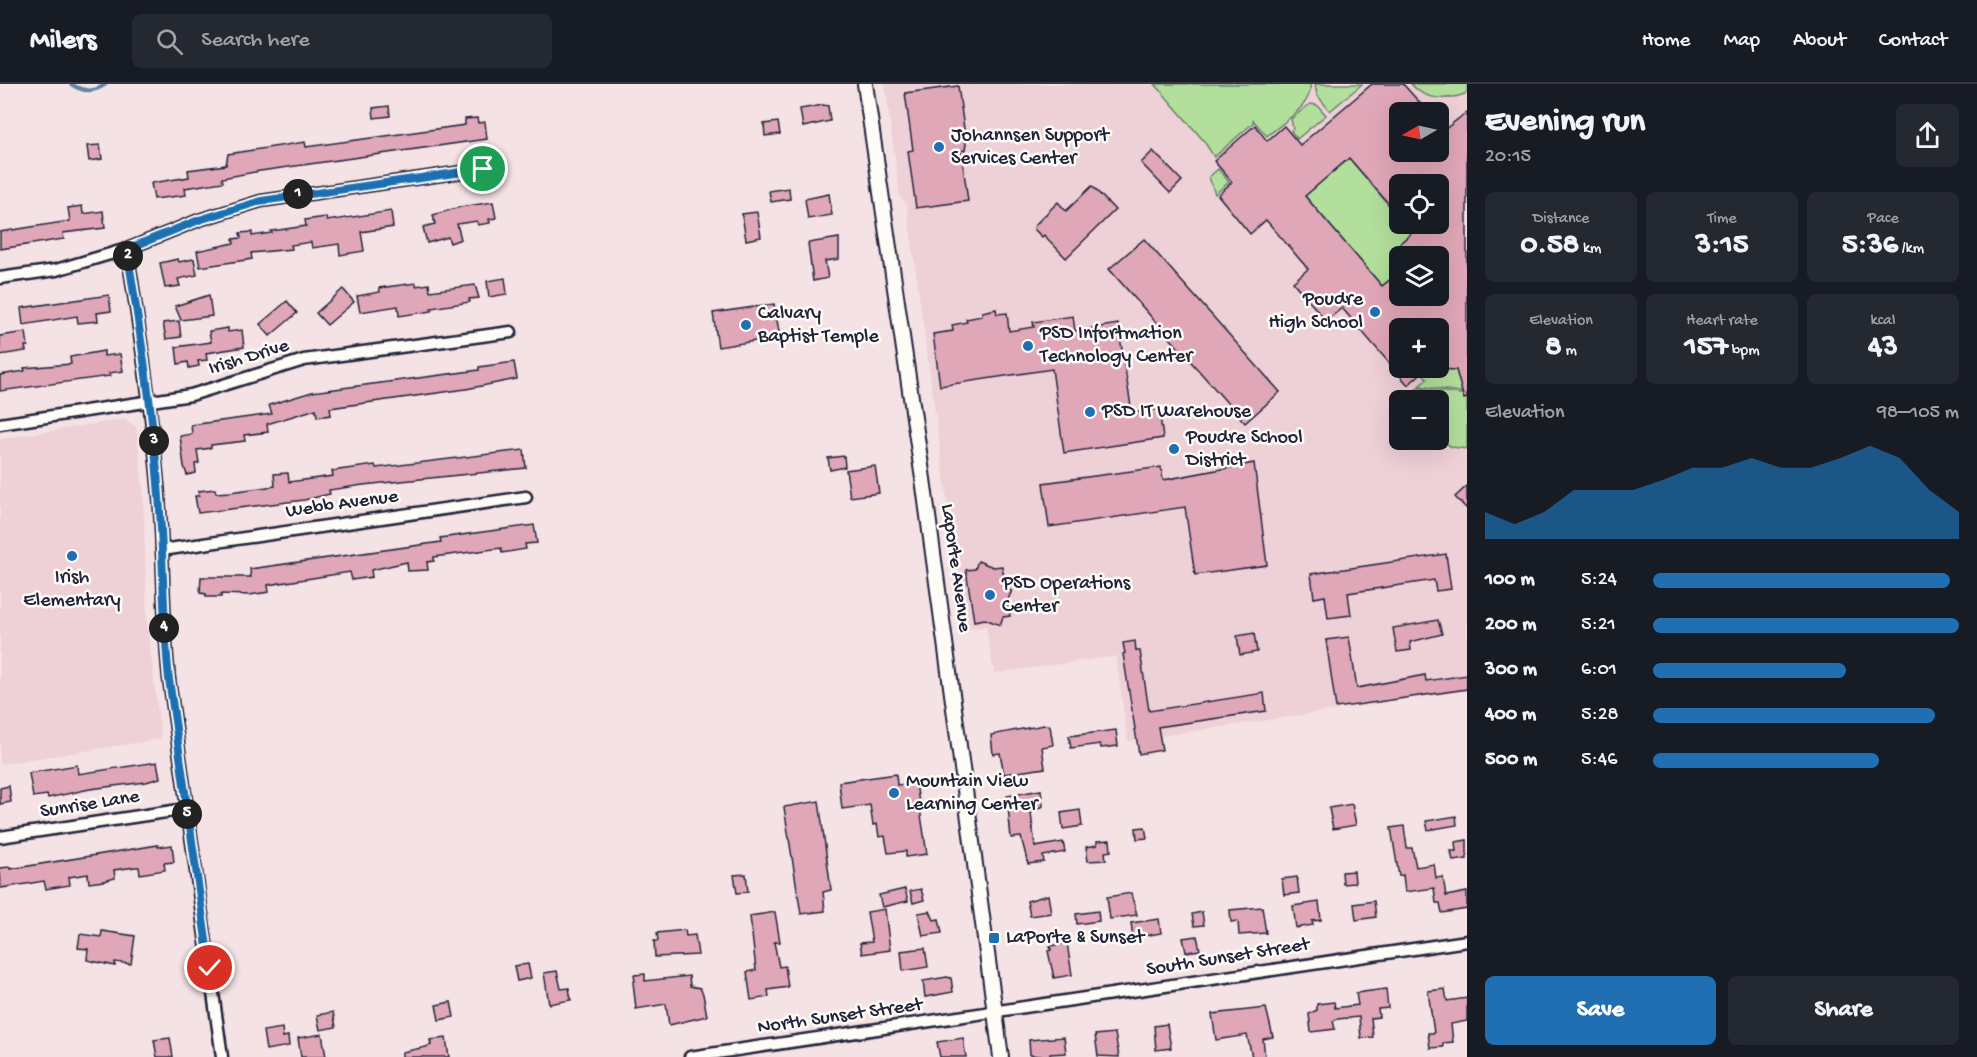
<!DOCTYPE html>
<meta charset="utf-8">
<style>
:root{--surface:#171b24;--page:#242831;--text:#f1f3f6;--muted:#9ea1a6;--line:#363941;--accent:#1f6fb2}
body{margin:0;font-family:"Gochi Hand",sans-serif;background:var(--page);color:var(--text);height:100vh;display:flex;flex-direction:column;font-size:22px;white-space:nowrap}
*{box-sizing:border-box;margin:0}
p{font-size:20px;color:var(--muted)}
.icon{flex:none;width:33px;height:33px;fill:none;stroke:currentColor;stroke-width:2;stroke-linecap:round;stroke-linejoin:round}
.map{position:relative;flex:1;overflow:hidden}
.side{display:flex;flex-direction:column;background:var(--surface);width:510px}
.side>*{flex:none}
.needle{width:39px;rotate:261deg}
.fabs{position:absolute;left:1389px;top:18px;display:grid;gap:12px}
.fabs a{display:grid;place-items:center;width:60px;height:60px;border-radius:9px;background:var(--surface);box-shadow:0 6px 24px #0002;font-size:30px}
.pin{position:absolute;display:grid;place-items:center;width:51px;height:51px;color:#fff;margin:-26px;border:3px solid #fff;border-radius:50%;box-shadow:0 2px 6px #0007}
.km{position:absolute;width:30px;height:30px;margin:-15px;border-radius:50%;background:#222;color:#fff;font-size:16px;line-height:30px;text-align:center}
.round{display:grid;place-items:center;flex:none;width:63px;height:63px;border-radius:9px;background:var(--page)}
.summary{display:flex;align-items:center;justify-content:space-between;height:102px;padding:0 18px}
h1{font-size:33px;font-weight:700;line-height:45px}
.metrics{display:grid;grid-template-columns:repeat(3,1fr);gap:9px;height:102px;padding:6px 18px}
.metrics div{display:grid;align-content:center;border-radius:9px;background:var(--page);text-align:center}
.metrics b{font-size:30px;font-weight:700}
.metrics small{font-size:16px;font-weight:400}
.metrics p{font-size:16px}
.chart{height:168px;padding:12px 18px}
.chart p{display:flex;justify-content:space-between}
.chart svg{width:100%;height:108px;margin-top:6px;fill:var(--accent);opacity:.7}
.button{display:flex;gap:12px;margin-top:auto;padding:12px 18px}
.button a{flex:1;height:69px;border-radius:9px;background:var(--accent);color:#fff;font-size:24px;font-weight:700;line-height:69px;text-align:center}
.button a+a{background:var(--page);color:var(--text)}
ul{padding:0 18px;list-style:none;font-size:20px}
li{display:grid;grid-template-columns:96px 72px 1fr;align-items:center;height:45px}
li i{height:15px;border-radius:8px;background:var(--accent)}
header{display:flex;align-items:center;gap:36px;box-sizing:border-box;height:84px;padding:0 30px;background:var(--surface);border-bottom:2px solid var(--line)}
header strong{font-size:28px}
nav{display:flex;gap:33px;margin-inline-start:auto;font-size:21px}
.search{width:420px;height:54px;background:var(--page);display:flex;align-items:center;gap:15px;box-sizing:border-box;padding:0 21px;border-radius:9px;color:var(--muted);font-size:22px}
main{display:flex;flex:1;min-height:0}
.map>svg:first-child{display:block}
.built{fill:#eed0d7;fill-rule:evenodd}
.green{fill:#b3df9d;stroke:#6a806c;stroke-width:1.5}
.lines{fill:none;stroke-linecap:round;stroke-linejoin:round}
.stream{stroke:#6084a3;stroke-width:4}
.building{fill:#e0a7b8;stroke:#22223b;stroke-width:1.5;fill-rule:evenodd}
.minor-casing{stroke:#22223b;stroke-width:15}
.tertiary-casing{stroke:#22223b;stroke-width:18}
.minor{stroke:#fdfcf7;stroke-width:10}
.tertiary{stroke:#fdfcf7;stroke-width:14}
.route-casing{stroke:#fff;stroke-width:12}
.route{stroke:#1f6fb2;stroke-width:8}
.poi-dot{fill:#1f6fb2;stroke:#fdfcf7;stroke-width:2}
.labels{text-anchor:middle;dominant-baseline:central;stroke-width:5;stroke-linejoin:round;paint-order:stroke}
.poi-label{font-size:20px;fill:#22223b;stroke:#fdfcf7;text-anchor:start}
.street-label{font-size:20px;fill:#22223b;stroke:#fdfcf7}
</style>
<header>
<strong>Milers</strong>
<div class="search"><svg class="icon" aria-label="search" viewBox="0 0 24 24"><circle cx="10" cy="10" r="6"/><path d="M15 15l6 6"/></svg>Search here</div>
<nav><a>Home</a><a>Map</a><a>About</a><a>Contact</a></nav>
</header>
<main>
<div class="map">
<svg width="1467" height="973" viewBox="0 0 1467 973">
<rect width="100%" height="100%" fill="#f4e2e4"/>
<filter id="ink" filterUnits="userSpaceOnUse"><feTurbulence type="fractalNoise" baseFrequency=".0167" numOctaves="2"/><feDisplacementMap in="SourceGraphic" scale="12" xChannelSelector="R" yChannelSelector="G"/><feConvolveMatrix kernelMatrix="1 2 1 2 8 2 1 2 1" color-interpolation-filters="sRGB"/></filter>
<g filter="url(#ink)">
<!-- built -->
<g class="built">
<path d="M885,0H1467V606L1128,657L1116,572L994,589L986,542L967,545L946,408L907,122L900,112ZM1400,28H1438V68H1400ZM1400,100H1438V140H1400ZM1400,172H1438V212H1400ZM1400,244H1438V284H1400ZM1400,316H1438V356H1400Z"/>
<polygon points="126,335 136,343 143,404 147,540 161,655 0,680 0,355"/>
</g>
<!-- green -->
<g class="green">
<path d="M1155,0H1310C1313,22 1283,38 1267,52L1253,36V39L1214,73L1204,57Z"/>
<polygon points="1315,0 1362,0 1330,27 1317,11"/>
<path d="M1411,0H1467V9C1448,17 1425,17 1411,0Z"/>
<polygon points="1310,20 1317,21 1326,31 1297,55 1291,47 1293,44 1291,35"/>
<polygon points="1349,74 1399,133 1400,140 1405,140 1413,148 1400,159 1398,189 1382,202 1305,112"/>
<polygon points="1218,85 1229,98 1215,110 1209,93"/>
<polygon points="1427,284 1458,286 1459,297 1467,309 1419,302 1427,295 1422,288"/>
<polygon points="1418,304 1467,311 1467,365 1452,363 1439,355 1438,316 1407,316 1410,310"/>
</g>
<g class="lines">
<!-- stream -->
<path class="stream" d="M71,0C83,8 94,9 106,0"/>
</g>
<!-- building -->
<g class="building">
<path d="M1372,0H1403L1428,28H1400V68H1438V40L1444,46L1467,28V314L1464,315L1456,286L1438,285V244H1400V284H1427L1408,301L1342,224L1326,237L1293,198L1308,185L1266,136L1250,150L1218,111L1232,98L1214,77L1255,41L1267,57L1284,42L1300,61ZM1349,74L1400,133V100H1438V140H1405L1413,148L1400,159L1399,172H1438V212H1400V188L1382,202L1305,112Z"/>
<polygon points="958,2 966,59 965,66 961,67 968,117 916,124 908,67 913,66 905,9"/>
<polygon points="823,21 828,22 830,37 803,43 800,25"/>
<polygon points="389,22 390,32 374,34 373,24"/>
<polygon points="477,34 478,39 485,38 487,55 260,87 222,94 223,98 185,104 186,111 154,115 151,99 189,93 188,86 226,81 228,70 305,58 306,63 465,41 465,35"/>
<polygon points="778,38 780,50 765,52 764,40"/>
<polygon points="100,61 102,75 89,77 87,62"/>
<polygon points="1153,67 1182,97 1170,109 1141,79"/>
<polygon points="1092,102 1115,126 1066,174 1044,151 1042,153 1034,145 1035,141 1058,118 1066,127"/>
<polygon points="789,104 790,115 771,118 769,107"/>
<polygon points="829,110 832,131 808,135 805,115"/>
<polygon points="493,118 496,134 489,135 490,139 478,141 477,137 457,140 461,155 450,159 448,153 427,159 423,143 435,140 433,131 460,123"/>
<polygon points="82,122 83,130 103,127 105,144 63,149 64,155 0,165 0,148 70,137 68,124"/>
<polygon points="391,127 393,143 361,148 364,167 340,171 339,160 312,164 311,158 291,161 292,165 251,169 252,175 200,183 197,167 234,159 233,155 241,154 240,149 252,148 252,152 272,149 271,147 306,142 305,136 326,133 327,137"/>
<polygon points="757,128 761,153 746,156 742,130"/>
<polygon points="839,154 839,175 825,177 828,194 813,197 808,159"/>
<polygon points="1144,155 1280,308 1245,339 1109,185"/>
<polygon points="178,175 179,178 194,175 197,191 178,195 180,202 165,204 160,179"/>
<polygon points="505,194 507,210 489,213 487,197"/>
<polygon points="416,199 416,202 429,200 430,207 475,201 479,214 469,215 470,218 431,224 432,227 399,232 398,222 360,228 357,212 380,208 379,204"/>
<polygon points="343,205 354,218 327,241 316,229"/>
<polygon points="109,211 111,227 97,229 98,237 78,239 77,232 23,241 21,224"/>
<polygon points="209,211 212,232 181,236 175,222"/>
<polygon points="287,217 297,229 270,252 260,240"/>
<polygon points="774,220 780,253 718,263 713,229"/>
<polygon points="996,225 997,230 1007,229 1009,247 1034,243 1033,238 1073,232 1075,247 1118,240 1132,329 1159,325 1163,354 1064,369 1052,285 940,302 933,250 953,247 952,241 967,238 966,235 982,232 982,228"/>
<polygon points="179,237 181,253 166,255 163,239"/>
<polygon points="228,244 228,248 242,246 244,263 206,269 207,276 198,277 199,282 189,284 188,278 178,280 176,263 211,258 209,247"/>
<polygon points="26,248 28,262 25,262 26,267 0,271 0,252"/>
<polygon points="104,267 104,272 120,270 123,287 109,289 110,292 0,307 0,291 25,287 24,284 71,280 70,273"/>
<polygon points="514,278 517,295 466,305 330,324 331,331 317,333 316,325 267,340 268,348 244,351 245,357 211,361 211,364 197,366 199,379 195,380 196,389 187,391 184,382 180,352 192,350 191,341 272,330 269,321 312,308 479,286 479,283"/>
<polygon points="524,366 526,384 363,401 329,406 330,410 304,416 198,429 195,412 199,412 198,407 215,405 216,409 230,408 275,402 274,390 288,389 289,398 333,392 332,387 346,385 375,381 376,384"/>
<polygon points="844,372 845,383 830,386 828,374"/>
<polygon points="1254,379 1267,481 1195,491 1185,423 1049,443 1043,399 1161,383 1163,396"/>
<polygon points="875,382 879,409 850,413 846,386"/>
<polygon points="1467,402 1467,425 1455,413"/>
<polygon points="534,441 537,459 525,460 526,465 502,469 501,464 434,473 434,477 427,478 428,486 408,487 407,478 371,486 372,493 352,496 350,488 268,501 269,508 249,511 221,510 221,513 206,513 206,510 200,509 201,493 251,493 250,485 441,458 440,454"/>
<polygon points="1446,470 1451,505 1436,507 1434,496 1348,509 1351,531 1328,534 1325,512 1314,514 1311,490"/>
<polygon points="978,477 993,483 1002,482 1006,505 1012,507 1007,517 1010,532 1003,533 1000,541 985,535 974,537 966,486 975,485"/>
<polygon points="1438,536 1442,550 1410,558 1411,566 1397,568 1393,544"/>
<polygon points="1254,549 1257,568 1240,571 1237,552"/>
<polygon points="1349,553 1357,604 1425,591 1426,597 1467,591 1467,605 1336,624 1326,556"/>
<polygon points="1135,557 1136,567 1140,567 1149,627 1264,609 1266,627 1158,643 1162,666 1139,670 1123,570 1125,569 1123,559"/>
<polygon points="1044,641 1050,642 1053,661 1042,663 1045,684 1004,690 1000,669 993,670 991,651"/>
<polygon points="1116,646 1118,662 1101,664 1100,660 1071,664 1069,652"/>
<polygon points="157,678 160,694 146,698 90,705 48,714 47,711 33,713 29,689 77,681 78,690"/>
<polygon points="896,690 897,701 916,699 927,770 906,773 906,767 888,769 885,752 879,753 877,740 873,741 870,721 842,725 839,698"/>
<polygon points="9,702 11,718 0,720 0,704"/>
<polygon points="1041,706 1043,722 1031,729 1035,763 1063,758 1065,768 1043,772 1044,778 1028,780 1021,753 1011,754 1007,712"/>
<polygon points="819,717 831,806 823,808 825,827 801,830 784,723"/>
<polygon points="1352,720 1356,741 1333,745 1329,724"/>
<polygon points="1080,726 1082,742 1063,745 1061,729"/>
<polygon points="1456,732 1457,741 1428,746 1426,737"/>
<polygon points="1404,742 1407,764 1412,764 1416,783 1434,780 1436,794 1443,793 1446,812 1467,808 1467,825 1442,829 1440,819 1436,819 1434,804 1405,808 1403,791 1399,792 1391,744"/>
<polygon points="1145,743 1147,754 1137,755 1136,744"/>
<polygon points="1110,756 1111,767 1105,768 1106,776 1088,777 1086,763 1097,761 1097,757"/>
<polygon points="1467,756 1467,775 1453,777 1451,767 1456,767 1455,758"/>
<polygon points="158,761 158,763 172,761 174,778 164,779 165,786 140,790 139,783 135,783 114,786 115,794 104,797 89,799 88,790 69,793 70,801 46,805 44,797 1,804 0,784 10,783 10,785"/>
<polygon points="1354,787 1355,799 1343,800 1342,788"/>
<polygon points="746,790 748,808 737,809 734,791"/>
<polygon points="1297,793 1299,809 1284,811 1282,795"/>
<polygon points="905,805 908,817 882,823 879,811"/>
<polygon points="921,805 924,816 913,819 910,807"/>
<polygon points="1131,809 1137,831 1110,835 1107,813"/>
<polygon points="1048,811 1051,829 1030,832 1027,817"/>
<polygon points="1374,817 1376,833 1356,836 1354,820"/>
<polygon points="1319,818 1321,836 1312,837 1313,841 1296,844 1293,822"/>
<polygon points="1262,823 1266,849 1239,851 1238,837 1231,838 1230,826"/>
<polygon points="885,825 890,866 862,870 860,859 872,858 867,828"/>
<polygon points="930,827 934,836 939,835 942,849 923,852 918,829"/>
<polygon points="1098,827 1099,837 1077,840 1076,830"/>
<polygon points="775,828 780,858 774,858 779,883 785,882 788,903 768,906 769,913 751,916 747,888 756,886 750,832"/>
<polygon points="1202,828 1204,841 1194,842 1192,830"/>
<polygon points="1159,835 1161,849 1133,854 1131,839"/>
<polygon points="685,846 686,852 695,851 698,871 655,873 654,857 658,857 657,849"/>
<polygon points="102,847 135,852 131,880 115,878 115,882 87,876 88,865 78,864 80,850 101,853"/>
<polygon points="1197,852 1200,866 1186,868 1183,854"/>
<polygon points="1067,859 1072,891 1054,894 1048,867 1051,866 1050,862"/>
<polygon points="925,864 928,883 903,887 901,867"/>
<polygon points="528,880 531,894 517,897 514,882"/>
<polygon points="557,887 561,905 569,904 571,916 549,920 544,889"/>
<polygon points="645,890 645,897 689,892 690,902 700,904 703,910 707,932 669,941 666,920 636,925 633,898 635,897 634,891"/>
<polygon points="947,893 951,894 953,908 925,913 923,897"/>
<polygon points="1386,905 1388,924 1378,925 1379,933 1371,934 1373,953 1361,954 1359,933 1337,935 1333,937 1335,945 1311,948 1309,930 1317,926 1317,920 1334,918 1335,924 1358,921 1356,909"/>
<polygon points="1445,905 1447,917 1467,914 1467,937 1451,940 1453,958 1443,959 1443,963 1430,964 1428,949 1434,949 1428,907"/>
<polygon points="451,918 454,933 439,936 436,921"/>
<polygon points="1266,924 1273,953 1263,955 1265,973 1252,973 1247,951 1216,956 1212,930"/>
<polygon points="333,928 336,943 320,946 317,931"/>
<polygon points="1167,940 1171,964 1156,966 1154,942"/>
<polygon points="282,944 283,953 288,952 289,962 266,966 263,947"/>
<polygon points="1115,949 1119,973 1098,972 1095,951"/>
<polygon points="322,950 326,973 301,973 298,954"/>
<polygon points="1064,953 1066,969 1050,970 1050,973 1030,971 1029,956"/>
<polygon points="170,954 173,973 157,973 154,956"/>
<polygon points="446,954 449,973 402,973 402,968 426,963 431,961 430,956"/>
<polygon points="963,954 966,973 940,973 937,958"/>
</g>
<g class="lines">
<!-- minor casing -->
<g class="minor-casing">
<g id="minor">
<path d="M127,165C139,243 151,321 158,400C164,465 162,530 169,595L222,973"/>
<polyline points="0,194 56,186 127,165 199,136 261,117 483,85"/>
<polyline points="0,340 191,311 304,276 511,248"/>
<polyline points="162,466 526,413"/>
<polyline points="0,753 186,725"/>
<polyline points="690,973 1467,857"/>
</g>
</g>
<!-- tertiary casing -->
<g class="tertiary-casing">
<polyline id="tertiary" points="865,0 923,395 1001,973"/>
</g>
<!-- minor -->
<use href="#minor" class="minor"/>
<!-- tertiary -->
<use href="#tertiary" class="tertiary"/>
</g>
</g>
<g class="lines" filter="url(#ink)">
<!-- route casing -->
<g class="route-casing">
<path id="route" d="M210,884L169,595C162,530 164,465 158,400C152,321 139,243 127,165L199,136L261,117L483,85"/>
</g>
<!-- route -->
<use href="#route" class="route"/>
</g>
<!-- markers -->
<g class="poi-dot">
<circle cx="939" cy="63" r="6"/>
<circle cx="1375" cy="228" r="6"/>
<circle cx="746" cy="241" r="6"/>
<circle cx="1028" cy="262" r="6"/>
<circle cx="1090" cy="328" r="6"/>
<circle cx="1174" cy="365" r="6"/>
<circle cx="72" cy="472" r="6"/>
<circle cx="990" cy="511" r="6"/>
<circle cx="894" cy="709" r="6"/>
<rect x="988" y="848" width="12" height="12" rx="3"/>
</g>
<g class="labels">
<!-- poi labels -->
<g class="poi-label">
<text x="951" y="52">Johannsen Support<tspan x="951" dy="23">Services Center</tspan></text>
<text x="1363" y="216" text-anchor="end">Poudre<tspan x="1363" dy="23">High School</tspan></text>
<text x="758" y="230">Calvary<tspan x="758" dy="23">Baptist Temple</tspan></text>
<text x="1040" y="250">PSD Infortmation<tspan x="1040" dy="23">Technology Center</tspan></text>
<text x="1102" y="328">PSD IT Warehouse</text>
<text x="1186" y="354">Poudre School<tspan x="1186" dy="23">District</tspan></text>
<text x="72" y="494" text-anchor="middle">Irish<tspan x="72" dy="23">Elementary</tspan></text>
<text x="1002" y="500">PSD Operations<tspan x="1002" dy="23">Center</tspan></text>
<text x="906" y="698">Mountain View<tspan x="906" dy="23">Learning Center</tspan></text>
<text x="1006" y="854">LaPorte &amp; Sunset</text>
</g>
<!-- street labels -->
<g class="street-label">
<text transform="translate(249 274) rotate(-17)">Irish Drive</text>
<text transform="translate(342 421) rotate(-8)">Webb Avenue</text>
<text transform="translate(955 484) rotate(82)">Laporte Avenue</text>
<text transform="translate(90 721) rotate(-9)">Sunrise Lane</text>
<text transform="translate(1228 874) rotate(-9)">South Sunset Street</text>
<text transform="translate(840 933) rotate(-8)">North Sunset Street</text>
</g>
</g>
</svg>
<div class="fabs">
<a><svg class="needle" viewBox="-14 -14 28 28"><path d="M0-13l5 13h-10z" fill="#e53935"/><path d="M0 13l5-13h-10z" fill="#9ea1a6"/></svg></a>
<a><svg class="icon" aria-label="locate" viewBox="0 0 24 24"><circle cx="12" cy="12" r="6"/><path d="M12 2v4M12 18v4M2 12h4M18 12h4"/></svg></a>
<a><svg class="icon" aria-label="layers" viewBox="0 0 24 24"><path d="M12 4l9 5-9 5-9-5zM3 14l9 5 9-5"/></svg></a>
<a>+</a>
<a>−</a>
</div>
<div class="pin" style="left:483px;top:85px;background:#1e9e55"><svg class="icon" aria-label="arrive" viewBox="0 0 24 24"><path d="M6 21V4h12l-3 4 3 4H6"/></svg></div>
<div class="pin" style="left:210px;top:884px;background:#d93025"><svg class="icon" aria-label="check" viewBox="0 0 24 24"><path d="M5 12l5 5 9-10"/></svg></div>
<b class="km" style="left:298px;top:110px">1</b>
<b class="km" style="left:128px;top:172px">2</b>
<b class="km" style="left:154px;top:357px">3</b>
<b class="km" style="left:164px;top:544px">4</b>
<b class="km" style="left:187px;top:730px">5</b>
</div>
<section class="side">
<div class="summary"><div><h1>Evening run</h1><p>20:15</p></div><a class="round"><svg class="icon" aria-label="share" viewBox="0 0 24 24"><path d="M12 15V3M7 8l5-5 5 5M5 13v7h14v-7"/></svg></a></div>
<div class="metrics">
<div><p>Distance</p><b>0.58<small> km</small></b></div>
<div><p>Time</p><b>3:15</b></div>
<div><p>Pace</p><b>5:36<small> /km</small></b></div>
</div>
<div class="metrics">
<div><p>Elevation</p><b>8<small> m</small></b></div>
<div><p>Heart rate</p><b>157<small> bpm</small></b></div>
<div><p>kcal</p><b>43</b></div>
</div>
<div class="chart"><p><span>Elevation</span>98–105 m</p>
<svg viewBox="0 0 160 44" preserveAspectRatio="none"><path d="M0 44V33L10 38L20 33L30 24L40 24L50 24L60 20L70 15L80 15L90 11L100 15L110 15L120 11L130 6L140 11L150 24L160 33V44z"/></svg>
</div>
<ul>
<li><b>100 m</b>5:24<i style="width:97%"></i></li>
<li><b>200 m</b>5:21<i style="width:100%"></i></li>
<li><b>300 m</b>6:01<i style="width:63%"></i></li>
<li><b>400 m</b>5:28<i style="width:92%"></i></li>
<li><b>500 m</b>5:46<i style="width:74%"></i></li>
</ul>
<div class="button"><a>Save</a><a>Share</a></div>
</section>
</main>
